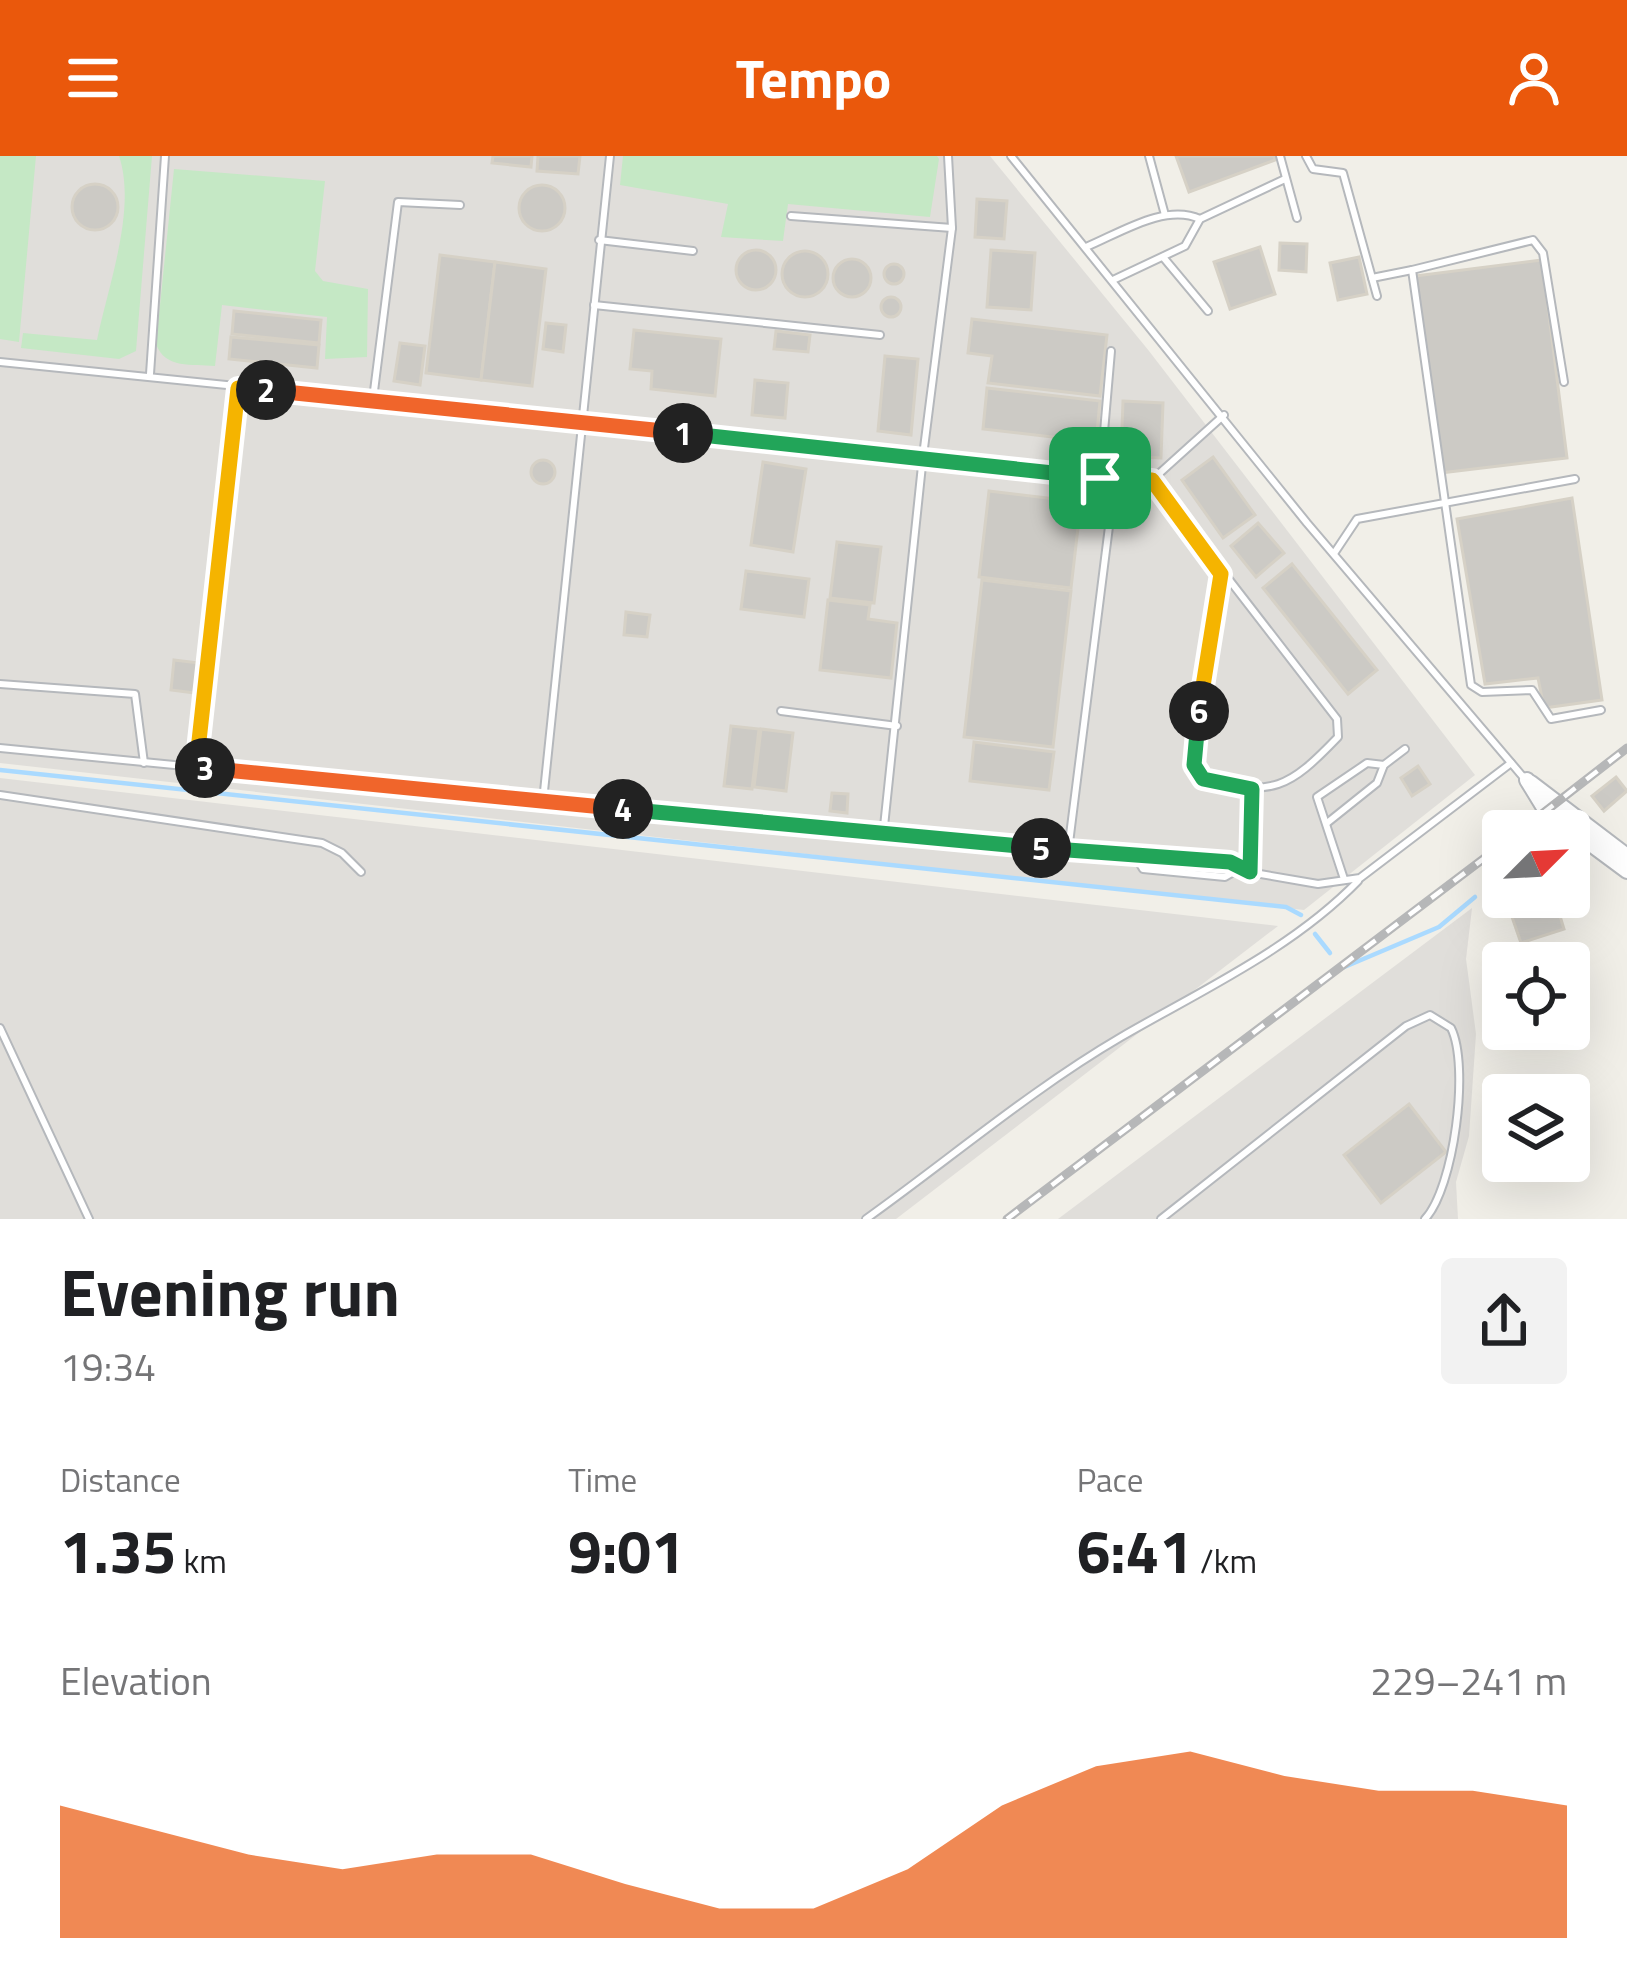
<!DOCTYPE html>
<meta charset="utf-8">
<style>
:root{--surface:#fff;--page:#f2f2f2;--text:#202124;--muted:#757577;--accent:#ea580c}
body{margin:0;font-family:"Titillium Web",sans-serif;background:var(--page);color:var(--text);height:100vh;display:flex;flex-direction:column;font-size:45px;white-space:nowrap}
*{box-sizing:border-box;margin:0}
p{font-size:39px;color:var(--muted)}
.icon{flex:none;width:66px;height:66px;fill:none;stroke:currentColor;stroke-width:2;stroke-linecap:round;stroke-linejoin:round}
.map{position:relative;height:1063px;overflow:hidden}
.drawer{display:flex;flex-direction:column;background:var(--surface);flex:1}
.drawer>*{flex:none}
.needle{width:78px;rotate:66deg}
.fabs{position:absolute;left:1482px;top:654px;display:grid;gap:24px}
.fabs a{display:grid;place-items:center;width:108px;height:108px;border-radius:12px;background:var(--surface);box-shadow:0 12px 48px #0002;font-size:60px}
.pin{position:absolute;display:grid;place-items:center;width:102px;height:102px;color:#fff;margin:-51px;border-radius:24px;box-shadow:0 6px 18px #0006}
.km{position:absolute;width:60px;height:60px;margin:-30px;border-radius:50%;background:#222;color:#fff;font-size:33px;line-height:60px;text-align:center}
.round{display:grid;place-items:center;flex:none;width:126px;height:126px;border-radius:12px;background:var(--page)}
.overview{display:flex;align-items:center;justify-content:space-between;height:204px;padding:0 60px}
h1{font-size:66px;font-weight:700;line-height:90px}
.stats{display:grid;grid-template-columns:repeat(3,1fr);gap:18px;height:204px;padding:12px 60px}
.stats div{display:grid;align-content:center}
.stats b{font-size:60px;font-weight:700}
.stats small{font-size:33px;font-weight:400}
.stats p{font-size:33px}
.chart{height:336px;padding:24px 60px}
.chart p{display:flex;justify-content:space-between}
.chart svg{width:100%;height:216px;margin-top:12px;fill:var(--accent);opacity:.7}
header{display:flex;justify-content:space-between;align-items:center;height:156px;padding:0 60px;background:var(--accent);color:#fff;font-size:54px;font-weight:700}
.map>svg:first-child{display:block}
.industrial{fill:#e0deda}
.green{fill:#c5e8c5}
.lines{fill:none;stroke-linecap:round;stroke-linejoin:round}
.stream{stroke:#aadaff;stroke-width:4.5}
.building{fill:#cccac5;stroke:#d6d1c6;stroke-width:3}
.service-casing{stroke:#b5b8bc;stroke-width:10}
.minor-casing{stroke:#b5b8bc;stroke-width:18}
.service{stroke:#fff;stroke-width:6}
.minor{stroke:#fff;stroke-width:14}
.rail-casing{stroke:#b6b7b8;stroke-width:9}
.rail{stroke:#fff;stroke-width:4.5;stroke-dasharray:14;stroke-linecap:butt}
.split-1-casing{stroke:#fff;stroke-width:24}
.split-2-casing{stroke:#fff;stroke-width:24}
.split-3-casing{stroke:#fff;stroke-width:24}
.split-4-casing{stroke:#fff;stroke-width:24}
.split-5-casing{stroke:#fff;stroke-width:24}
.split-6-casing{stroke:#fff;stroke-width:24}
.split-7-casing{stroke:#fff;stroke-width:24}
.split-1{stroke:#22a559;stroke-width:15}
.split-2{stroke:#f0652b;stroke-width:15}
.split-3{stroke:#f5b400;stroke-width:15}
.split-4{stroke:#f0652b;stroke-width:15}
.split-5{stroke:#22a559;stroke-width:15}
.split-6{stroke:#22a559;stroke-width:15}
.split-7{stroke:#f5b400;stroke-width:15}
</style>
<header><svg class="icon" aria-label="menu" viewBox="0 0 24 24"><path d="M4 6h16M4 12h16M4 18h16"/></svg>Tempo<svg class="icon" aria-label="person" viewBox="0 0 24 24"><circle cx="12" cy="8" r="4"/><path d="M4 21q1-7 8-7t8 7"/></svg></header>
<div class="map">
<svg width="1627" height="1063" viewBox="0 0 1627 1063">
<rect width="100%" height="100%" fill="#f1efe8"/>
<!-- industrial -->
<g class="industrial">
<polygon points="0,0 990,0 1149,195 1475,619 1304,754 0,607"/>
<polygon points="0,622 1278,770 896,1063 0,1063"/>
<polygon points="1472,752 1466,803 1476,878 1469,980 1456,1026 1458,1063 1058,1063"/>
</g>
<!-- green -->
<g class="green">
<polygon points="0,0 36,0 19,186 0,183"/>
<path d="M119,0H152L136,195L119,203L21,192L23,177L97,184C108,130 137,53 119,0Z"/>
<polygon points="623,0 937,0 939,3 930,61 788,48 783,85 721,81 728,48 620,29"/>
<path d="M174,13L325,25L315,115L323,125L368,133L367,201L325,203L327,161L222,149L215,210C192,208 165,213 156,188Z"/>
</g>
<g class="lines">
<!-- stream -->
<g class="stream">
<polyline points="0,614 1286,751 1301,759"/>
<polyline points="1315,778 1330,797"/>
<polyline points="1342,812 1439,771 1475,741"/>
</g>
</g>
<!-- building -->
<g class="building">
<polygon points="493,0 532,0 531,11 492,7"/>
<polygon points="538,0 580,0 578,18 537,15"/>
<polygon points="1176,0 1274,0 1275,4 1189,36"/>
<circle cx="95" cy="51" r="23"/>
<circle cx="542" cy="52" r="23"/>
<polygon points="977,43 1007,45 1004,83 975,81"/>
<polygon points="1280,87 1307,88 1306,116 1279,114"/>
<polygon points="1260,91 1275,138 1230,153 1214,106"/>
<polygon points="991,94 1035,97 1031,154 987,151"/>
<circle cx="756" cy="114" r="20"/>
<circle cx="805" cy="118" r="23"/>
<polygon points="440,99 495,106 481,224 426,217"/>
<polygon points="1359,101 1367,138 1338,144 1330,107"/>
<circle cx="852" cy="122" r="19"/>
<polygon points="1542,104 1567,302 1440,317 1415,120"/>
<polygon points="495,106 546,113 532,230 481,224"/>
<circle cx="894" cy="118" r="10"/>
<circle cx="891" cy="151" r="10"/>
<polygon points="234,155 321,164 319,187 232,178"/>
<polygon points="972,163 1107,179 1100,240 988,227 992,200 968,197"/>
<polygon points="546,167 566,169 563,196 543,193"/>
<polygon points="634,174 721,183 715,240 651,233 652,215 630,213"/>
<polygon points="776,175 810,179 808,196 774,193"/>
<polygon points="231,181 319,189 317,212 229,203"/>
<polygon points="400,187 425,190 420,229 394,225"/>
<polygon points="885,200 918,203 911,279 878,275"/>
<polygon points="755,224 788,227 785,262 752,259"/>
<polygon points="987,232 1100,245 1096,286 983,273"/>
<polygon points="1123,245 1163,247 1161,302 1121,300"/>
<polygon points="1213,301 1255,359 1223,382 1182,324"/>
<circle cx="543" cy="316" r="12"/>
<polygon points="763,306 806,313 793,396 751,389"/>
<polygon points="989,335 1081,346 1071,432 979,421"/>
<polygon points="1572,342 1602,544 1544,552 1538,522 1485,528 1457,363"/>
<polygon points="1258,367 1284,397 1256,421 1231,390"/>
<polygon points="837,386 881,391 874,447 830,442"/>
<polygon points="1292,408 1377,514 1348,538 1263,432"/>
<polygon points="746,415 809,423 804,461 741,453"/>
<polygon points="982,424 1071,435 1053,591 964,581"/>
<polygon points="828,444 870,449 868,463 897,467 891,522 820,514"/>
<polygon points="626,456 650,459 647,481 624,479"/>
<polygon points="174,504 199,507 195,537 171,534"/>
<polygon points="731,570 759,573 752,633 724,630"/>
<polygon points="761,573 793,577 786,635 754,631"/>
<polygon points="974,586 1054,596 1049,634 970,625"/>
<polygon points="1418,610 1430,628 1412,640 1401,622"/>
<polygon points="1616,621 1627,635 1604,655 1592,640"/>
<polygon points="832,637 848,638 847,657 830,655"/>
<polygon points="1556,747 1564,773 1521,787 1512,761"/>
<polygon points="1409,948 1446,996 1381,1047 1344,999"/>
</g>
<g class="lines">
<!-- service casing -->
<g class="service-casing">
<g id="service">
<polyline points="1011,0 1307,367 1524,622"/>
<polyline points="1149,0 1165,59"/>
<polyline points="1280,0 1297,62"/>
<polyline points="1306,0 1313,13 1343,17 1377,140"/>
<polyline points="791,60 952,72"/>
<polyline points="599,84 693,95"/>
<path d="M1086,91C1120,77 1165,47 1200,63"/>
<polyline points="1163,101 1208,155"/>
<polyline points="1372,122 1412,114"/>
<polyline points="1113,124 1185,90 1200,63 1285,23"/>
<polyline points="594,149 880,179"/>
<polyline points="0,206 923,300 952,72 948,0"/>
<polyline points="150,218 165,0"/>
<polyline points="1564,226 1543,97 1533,84 1412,114 1471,529 1482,536 1532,534 1551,563 1601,554"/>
<polyline points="373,243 398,46 460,49"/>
<polyline points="1100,322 1111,195"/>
<polyline points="1152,324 1224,259"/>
<polyline points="1335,396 1357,363 1575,323"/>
<polyline points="0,528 135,538 144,607"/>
<polyline points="781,555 897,570"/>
<polyline points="0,592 1137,703 1147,698 1230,706 1237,714 1318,728 1360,722 1511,607"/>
<polyline points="196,612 238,232"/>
<polyline points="0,639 322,687 342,697 361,716"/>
<polyline points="543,645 610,0"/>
<polyline points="1327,667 1377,627 1384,609 1405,593"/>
<path d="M883,680L923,300L1152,324L1337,563L1338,581C1288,633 1274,640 1203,624L1194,609L1221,418"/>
<polyline points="1068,695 1115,323"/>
<polyline points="1137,703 1143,713 1225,721 1237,714"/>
<polyline points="1249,716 1252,633"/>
<polyline points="1344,723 1317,641 1367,607 1384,609"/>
<polyline points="0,872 89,1063"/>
<path d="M866,1063C950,1003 1032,933 1121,881C1202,834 1292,793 1358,725"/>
<path d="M1161,1063L1406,870L1430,859L1451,872C1470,910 1454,1032 1425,1063"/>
</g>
</g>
<!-- minor casing -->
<g class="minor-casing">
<g id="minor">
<polyline points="1527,624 1546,655 1627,715"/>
<polyline points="1531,627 1627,700"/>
</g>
</g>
<!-- service -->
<use href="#service" class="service"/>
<!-- minor -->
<use href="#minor" class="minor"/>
<!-- rail casing -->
<g class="rail-casing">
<g id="rail">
<polyline points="1520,675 1627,592"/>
<polyline points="1007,1063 1503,688"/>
</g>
</g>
<!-- rail -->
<use href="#rail" class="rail"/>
</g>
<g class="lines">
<!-- split-1 casing -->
<g class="split-1-casing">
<polyline id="split-1" points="683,277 1100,322"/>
</g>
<!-- split-2 casing -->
<g class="split-2-casing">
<polyline id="split-2" points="266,234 683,277"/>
</g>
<!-- split-3 casing -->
<g class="split-3-casing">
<polyline id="split-3" points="205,612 196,612 238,232 266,234"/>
</g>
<!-- split-4 casing -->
<g class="split-4-casing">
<polyline id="split-4" points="205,612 623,653"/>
</g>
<!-- split-5 casing -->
<g class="split-5-casing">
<polyline id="split-5" points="623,653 1041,692"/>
</g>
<!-- split-6 casing -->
<g class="split-6-casing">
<polyline id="split-6" points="1041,692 1230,706 1250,716 1252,633 1203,623 1194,609 1199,555"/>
</g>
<!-- split-7 casing -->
<g class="split-7-casing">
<polyline id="split-7" points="1100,322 1152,324 1221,418 1199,555"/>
</g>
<!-- split-1 -->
<use href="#split-1" class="split-1"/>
<!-- split-2 -->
<use href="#split-2" class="split-2"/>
<!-- split-3 -->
<use href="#split-3" class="split-3"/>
<!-- split-4 -->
<use href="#split-4" class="split-4"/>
<!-- split-5 -->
<use href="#split-5" class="split-5"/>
<!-- split-6 -->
<use href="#split-6" class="split-6"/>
<!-- split-7 -->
<use href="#split-7" class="split-7"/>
</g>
</svg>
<div class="fabs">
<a><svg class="needle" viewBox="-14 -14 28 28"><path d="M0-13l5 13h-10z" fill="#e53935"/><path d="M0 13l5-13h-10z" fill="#757577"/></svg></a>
<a><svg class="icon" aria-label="locate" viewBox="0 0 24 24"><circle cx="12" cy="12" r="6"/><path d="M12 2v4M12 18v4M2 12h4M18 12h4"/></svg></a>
<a><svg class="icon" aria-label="layers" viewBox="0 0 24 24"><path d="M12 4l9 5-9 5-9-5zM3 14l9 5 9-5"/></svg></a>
</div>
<div class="pin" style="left:1100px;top:322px;background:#1e9e55"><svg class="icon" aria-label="arrive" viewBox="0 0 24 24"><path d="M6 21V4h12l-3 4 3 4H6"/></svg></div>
<b class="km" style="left:683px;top:277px">1</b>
<b class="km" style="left:266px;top:234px">2</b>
<b class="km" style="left:205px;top:612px">3</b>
<b class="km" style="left:623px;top:653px">4</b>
<b class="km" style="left:1041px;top:692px">5</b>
<b class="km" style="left:1199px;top:555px">6</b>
</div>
<section class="drawer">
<div class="overview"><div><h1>Evening run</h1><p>19:34</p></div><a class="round"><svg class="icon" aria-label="share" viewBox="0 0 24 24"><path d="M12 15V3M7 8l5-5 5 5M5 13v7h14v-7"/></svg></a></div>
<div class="stats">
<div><p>Distance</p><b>1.35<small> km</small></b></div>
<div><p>Time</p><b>9:01</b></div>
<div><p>Pace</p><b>6:41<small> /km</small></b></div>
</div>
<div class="chart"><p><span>Elevation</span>229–241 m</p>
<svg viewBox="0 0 160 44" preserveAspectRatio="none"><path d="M0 44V17L10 22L20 27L30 30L40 27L50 27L60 33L70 38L80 38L90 30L100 17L110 9L120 6L130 11L140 14L150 14L160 17V44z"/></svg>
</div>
</section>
